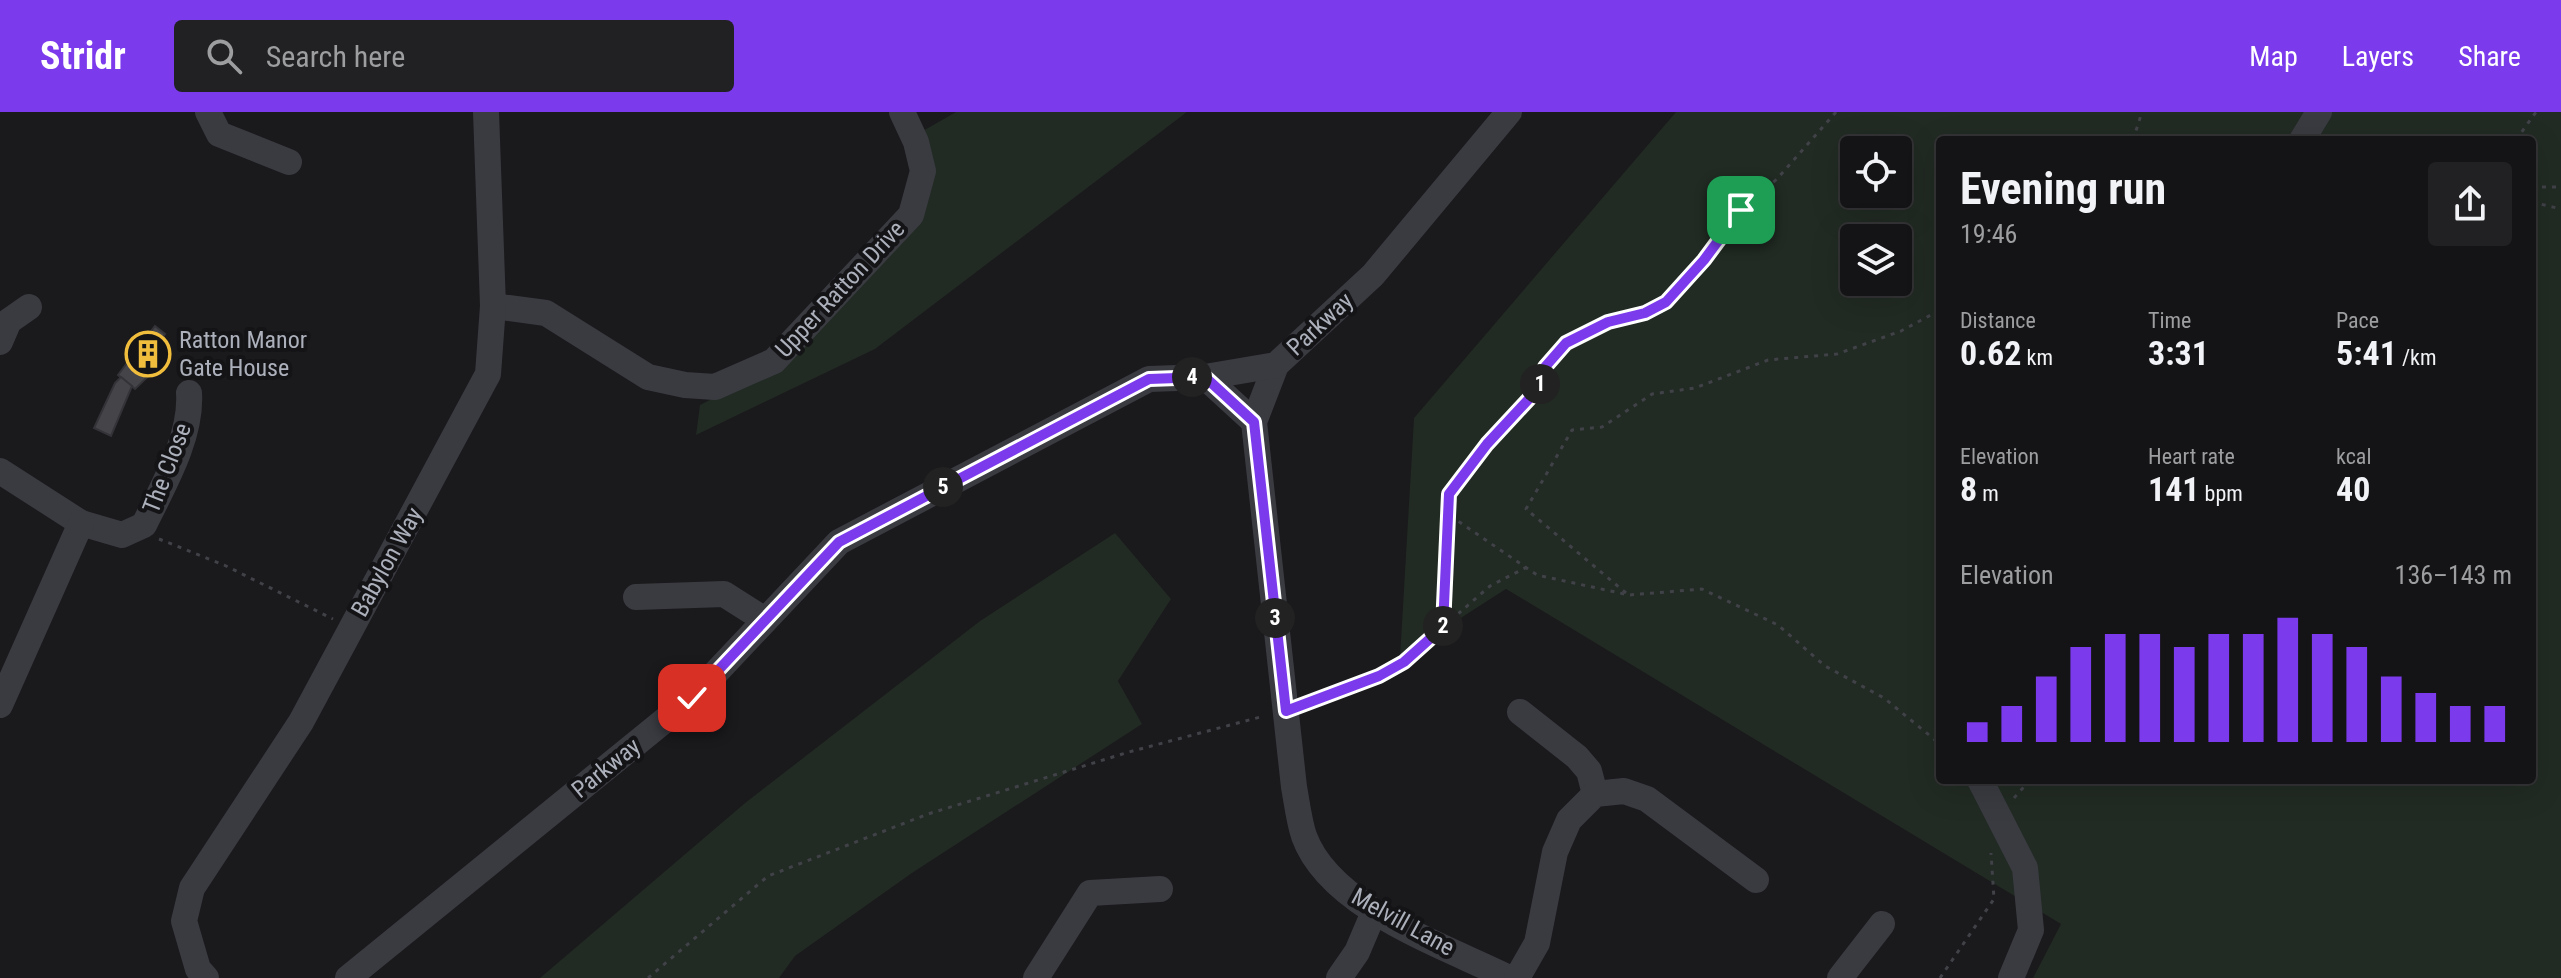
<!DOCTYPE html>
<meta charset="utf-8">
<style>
:root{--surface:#141315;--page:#212022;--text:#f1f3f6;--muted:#9d9ea0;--line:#333234;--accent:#7c3aed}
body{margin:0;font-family:"Roboto Condensed",sans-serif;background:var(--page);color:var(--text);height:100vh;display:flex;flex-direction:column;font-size:30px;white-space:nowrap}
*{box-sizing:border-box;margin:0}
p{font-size:26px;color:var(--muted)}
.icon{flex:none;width:44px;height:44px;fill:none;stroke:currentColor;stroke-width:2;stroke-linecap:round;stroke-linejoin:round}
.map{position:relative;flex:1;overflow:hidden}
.side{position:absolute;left:1936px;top:24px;width:600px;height:648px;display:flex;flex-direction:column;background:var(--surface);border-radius:8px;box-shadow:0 8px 32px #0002,0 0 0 2px var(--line)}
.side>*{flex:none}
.controls{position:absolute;left:1840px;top:24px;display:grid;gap:16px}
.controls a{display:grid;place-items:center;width:72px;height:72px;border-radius:8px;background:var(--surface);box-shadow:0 8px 32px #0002,0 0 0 2px var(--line);font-size:40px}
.pin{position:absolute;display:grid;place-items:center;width:68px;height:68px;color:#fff;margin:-34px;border-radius:16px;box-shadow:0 4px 12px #0006}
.km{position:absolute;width:40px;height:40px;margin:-20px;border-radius:50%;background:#222;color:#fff;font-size:22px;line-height:40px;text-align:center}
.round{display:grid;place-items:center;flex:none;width:84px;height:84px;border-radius:8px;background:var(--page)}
.summary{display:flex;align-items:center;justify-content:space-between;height:136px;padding:0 24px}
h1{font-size:44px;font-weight:700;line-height:60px}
.figures{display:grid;grid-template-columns:repeat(3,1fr);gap:12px;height:136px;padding:8px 24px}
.figures div{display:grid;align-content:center}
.figures b{font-size:34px;font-weight:700}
.figures small{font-size:22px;font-weight:400}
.figures p{font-size:22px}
.chart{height:224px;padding:16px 24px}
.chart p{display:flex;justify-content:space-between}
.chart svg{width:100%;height:144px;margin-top:8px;stroke:var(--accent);stroke-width:6}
header{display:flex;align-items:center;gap:48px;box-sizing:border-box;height:112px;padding:0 40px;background:var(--accent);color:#fff}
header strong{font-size:38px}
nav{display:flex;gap:44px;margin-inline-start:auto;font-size:28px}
.search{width:560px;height:72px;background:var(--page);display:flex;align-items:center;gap:20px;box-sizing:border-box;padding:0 28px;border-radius:8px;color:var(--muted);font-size:30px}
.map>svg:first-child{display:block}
.green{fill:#212a23;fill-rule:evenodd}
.building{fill:#444449;stroke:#343338;stroke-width:2}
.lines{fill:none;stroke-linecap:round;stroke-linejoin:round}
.path{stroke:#404248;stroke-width:3;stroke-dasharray:4 6;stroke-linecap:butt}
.minor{stroke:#3a3b41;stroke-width:26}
.route-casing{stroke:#fff;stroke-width:16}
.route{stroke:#7c3aed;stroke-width:10}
.labels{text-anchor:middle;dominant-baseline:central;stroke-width:8;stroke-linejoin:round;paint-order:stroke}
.street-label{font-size:24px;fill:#acb0bb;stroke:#141417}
.poi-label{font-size:24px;fill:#acb0bb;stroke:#141417;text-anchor:start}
</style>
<header>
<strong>Stridr</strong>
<div class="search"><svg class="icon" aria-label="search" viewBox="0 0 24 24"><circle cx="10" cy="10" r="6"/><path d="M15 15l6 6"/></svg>Search here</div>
<nav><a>Map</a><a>Layers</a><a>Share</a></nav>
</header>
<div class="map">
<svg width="2561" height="866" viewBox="0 0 2561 866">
<rect width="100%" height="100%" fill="#1a191c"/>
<!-- green -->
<g class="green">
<polygon points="956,0 1187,0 875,237 696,323 700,293 777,253 918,83 921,20"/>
<path d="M1676,0H2561V866H2033L2061,812L1506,477L1400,545L1414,306ZM1940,28H2532V668H1940ZM1854,38H1898V82H1854ZM1854,126H1898V170H1854Z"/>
<polygon points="1115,421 1171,487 1118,569 1142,612 912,761 795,844 779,866 540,866 745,691 980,509"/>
</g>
<!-- building -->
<g class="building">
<polygon points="155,214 165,222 156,236 166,247 135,277 118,263"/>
<polygon points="121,265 132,274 111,324 94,316 115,271"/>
</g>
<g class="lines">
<!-- path -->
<g class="path">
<polyline points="1836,0 1777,67 1741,98 1704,148 1666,190 1645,201 1608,210 1566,231 1545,255 1539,276 1487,332 1449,382 1449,403 1537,463 1629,483 1702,477 1778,513 1825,554 1884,586 1940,632"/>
<polyline points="2133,28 2142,0"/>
<polyline points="2516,28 2536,0"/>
<polyline points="2532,75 2561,75"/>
<polyline points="2532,90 2561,97"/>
<polyline points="159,427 224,453 333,507"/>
<polyline points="1626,481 1526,397 1572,318 1602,315 1652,282 1695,276 1768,248 1837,242 1901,219 1940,198"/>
<polyline points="1443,515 1490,474 1527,455"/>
<polyline points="1305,592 1404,550 1443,515 1449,403"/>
<polyline points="2014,686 2030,668"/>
<polyline points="648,866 768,764 928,702 1129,640 1264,604"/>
<polyline points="1940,866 1994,787 1991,741"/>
</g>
<!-- minor -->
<g class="minor">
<polyline points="208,0 219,22 289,50"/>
<polyline points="2302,28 2319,0"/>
<polyline points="493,194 546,201 648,265 685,273 715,275 774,249 911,103 923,59 916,30 902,0"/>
<polyline points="0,230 9,209 29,195"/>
<path d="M1276,253L1254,310L1294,675C1297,691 1299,709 1304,724C1330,796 1445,834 1509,866"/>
<polyline points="1205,265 1254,310"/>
<path d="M0,359L81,411L122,423L144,413C163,374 192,325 189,281"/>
<polyline points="636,485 724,482 765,508"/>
<polyline points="0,593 81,411"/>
<polyline points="1520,600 1577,645 1589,659 1595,682"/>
<polyline points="1980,668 2025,756 2031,818 2011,866"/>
<polyline points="206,866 198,857 184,809 192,776 301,610 488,262 493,194 486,0"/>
<polyline points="348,866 692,586 839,430 1149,267 1205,265 1276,253 1373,163 1509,0"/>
<polyline points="1036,866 1090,781 1160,777"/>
<polyline points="1339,866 1357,840 1374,800"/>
<polyline points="1517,866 1537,831 1555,740 1569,708 1595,682 1624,679 1647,687 1756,768"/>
<polyline points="1840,866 1882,812"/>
</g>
</g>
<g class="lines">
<!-- route casing -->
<g class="route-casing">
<polyline id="route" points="692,586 839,430 1149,267 1205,265 1254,310 1286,599 1379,564 1404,550 1443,515 1449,382 1487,332 1539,276 1545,255 1566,231 1608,210 1645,201 1666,190 1704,148 1741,98"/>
</g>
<!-- route -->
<use href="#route" class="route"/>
</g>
<!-- icons -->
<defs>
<g id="building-ring" transform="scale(2.3)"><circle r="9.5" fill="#141417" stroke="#f1bd3c" stroke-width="1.5"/><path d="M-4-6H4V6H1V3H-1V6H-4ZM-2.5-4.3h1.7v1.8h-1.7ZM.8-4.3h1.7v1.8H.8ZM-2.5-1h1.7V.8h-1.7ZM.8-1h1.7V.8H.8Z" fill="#f1bd3c"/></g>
</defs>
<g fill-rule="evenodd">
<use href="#building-ring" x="148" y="242"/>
</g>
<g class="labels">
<!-- street labels -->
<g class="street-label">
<text transform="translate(840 177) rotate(-47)">Upper Ratton Drive</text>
<text transform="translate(1320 212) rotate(-43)">Parkway</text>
<text transform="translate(167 356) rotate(-69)">The Close</text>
<text transform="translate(387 450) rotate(-61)">Babylon Way</text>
<text transform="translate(606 656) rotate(-39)">Parkway</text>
<text transform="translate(1403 810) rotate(29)">Melvill Lane</text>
</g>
<!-- poi labels -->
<g class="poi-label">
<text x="179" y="228">Ratton Manor<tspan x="179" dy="28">Gate House</tspan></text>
</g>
</g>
</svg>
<div class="controls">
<a><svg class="icon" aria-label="locate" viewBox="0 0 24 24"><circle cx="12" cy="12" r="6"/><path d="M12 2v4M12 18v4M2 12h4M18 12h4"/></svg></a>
<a><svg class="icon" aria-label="layers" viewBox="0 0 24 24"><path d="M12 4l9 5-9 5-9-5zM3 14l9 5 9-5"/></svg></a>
</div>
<div class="pin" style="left:1741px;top:98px;background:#1e9e55"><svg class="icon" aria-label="arrive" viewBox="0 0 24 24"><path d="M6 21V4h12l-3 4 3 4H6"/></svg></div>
<div class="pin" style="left:692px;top:586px;background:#d93025"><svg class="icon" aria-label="check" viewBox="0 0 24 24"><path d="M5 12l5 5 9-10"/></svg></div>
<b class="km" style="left:1540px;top:272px">1</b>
<b class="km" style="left:1443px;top:514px">2</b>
<b class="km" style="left:1275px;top:506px">3</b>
<b class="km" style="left:1192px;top:265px">4</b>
<b class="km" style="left:943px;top:375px">5</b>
<section class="side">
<div class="summary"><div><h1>Evening run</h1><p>19:46</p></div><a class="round"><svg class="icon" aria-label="share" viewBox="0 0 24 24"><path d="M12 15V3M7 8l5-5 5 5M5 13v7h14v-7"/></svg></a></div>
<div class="figures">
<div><p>Distance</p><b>0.62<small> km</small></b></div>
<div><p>Time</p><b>3:31</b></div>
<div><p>Pace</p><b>5:41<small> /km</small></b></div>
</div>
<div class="figures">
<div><p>Elevation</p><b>8<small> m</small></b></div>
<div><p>Heart rate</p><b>141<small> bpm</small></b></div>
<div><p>kcal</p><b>40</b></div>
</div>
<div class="chart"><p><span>Elevation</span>136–143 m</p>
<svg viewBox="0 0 160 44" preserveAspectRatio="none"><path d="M5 44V38M15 44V33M25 44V24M35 44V15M45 44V11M55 44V11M65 44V15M75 44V11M85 44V11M95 44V6M105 44V11M115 44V15M125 44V24M135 44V29M145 44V33M155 44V33"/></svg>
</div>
</section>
</div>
